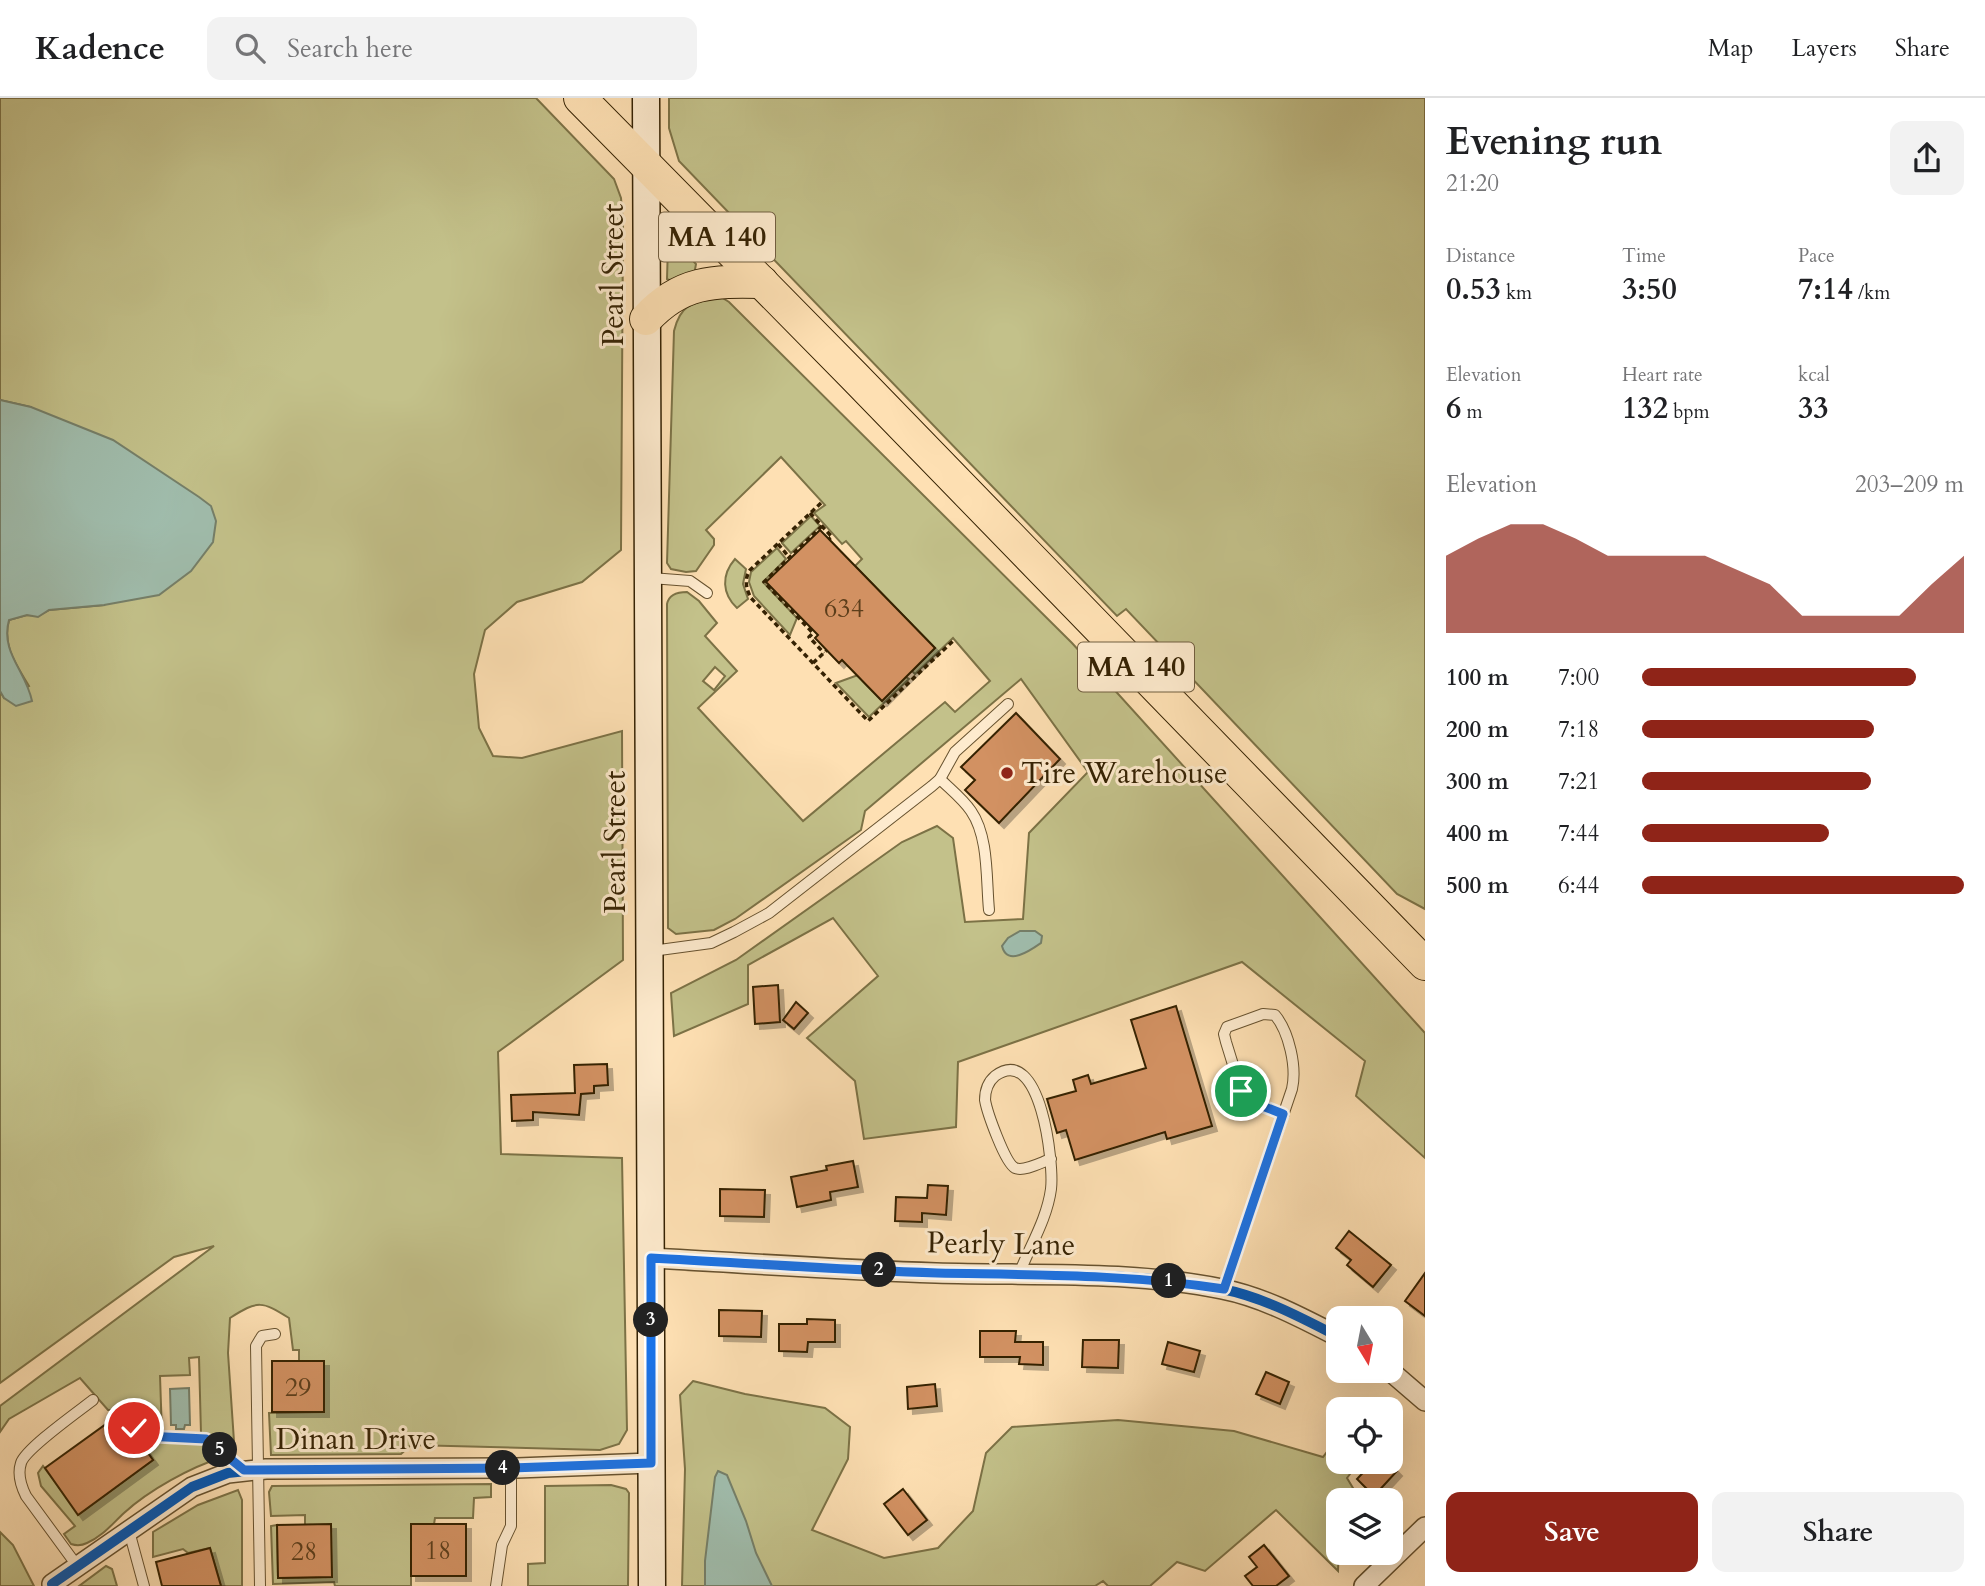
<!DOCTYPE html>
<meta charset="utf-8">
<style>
:root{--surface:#fff;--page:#f2f2f2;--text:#202124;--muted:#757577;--line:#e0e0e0;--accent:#8f2418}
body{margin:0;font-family:Cardo,serif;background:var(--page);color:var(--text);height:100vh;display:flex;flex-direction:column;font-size:26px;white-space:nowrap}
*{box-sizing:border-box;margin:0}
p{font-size:23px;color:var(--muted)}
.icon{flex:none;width:38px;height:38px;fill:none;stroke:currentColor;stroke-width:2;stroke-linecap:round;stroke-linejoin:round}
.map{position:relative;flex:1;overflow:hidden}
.drawer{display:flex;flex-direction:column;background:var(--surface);width:560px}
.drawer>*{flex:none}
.needle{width:46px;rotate:170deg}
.controls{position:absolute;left:1326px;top:1208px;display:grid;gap:14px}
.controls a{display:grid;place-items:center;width:77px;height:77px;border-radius:14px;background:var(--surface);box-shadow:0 7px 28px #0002;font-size:35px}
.pin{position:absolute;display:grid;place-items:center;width:60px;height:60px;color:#fff;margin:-30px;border:4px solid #fff;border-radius:50%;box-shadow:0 2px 7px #0007}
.km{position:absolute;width:35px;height:35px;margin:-18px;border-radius:50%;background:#222;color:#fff;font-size:19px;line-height:35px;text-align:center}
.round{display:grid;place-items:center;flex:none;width:74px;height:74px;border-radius:14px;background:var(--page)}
.headline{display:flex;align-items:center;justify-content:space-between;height:119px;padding:0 21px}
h1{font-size:38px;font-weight:700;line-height:52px}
.stats{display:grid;grid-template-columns:repeat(3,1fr);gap:10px;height:119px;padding:7px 21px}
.stats div{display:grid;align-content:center}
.stats b{font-size:30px;font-weight:700}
.stats small{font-size:19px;font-weight:400}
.stats p{font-size:19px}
.chart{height:196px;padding:14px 21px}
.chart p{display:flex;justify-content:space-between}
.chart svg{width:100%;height:126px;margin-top:7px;fill:var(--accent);opacity:.7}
.button{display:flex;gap:14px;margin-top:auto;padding:14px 21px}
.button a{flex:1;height:80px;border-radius:14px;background:var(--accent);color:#fff;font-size:28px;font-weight:700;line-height:80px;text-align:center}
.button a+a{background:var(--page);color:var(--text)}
ul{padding:0 21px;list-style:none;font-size:23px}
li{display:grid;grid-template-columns:112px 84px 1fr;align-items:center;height:52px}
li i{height:18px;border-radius:9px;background:var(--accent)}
header{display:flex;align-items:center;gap:42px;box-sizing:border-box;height:98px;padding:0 35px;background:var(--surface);border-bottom:2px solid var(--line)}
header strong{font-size:33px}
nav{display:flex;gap:38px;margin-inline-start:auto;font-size:24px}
.search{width:490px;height:63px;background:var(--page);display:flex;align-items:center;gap:18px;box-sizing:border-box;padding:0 24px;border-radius:14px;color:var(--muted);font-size:26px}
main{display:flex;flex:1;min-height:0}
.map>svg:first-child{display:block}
.green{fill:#c3c18a;stroke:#7c7246;stroke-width:2;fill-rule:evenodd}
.water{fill:#a0bdad;stroke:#757f69;stroke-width:2}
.building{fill:#d29162;stroke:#352203;stroke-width:2;filter:url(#shadow)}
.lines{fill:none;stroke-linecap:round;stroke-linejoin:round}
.service-casing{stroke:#67522f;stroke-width:12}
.minor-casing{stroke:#67522f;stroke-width:22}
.secondary-casing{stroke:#352203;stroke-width:29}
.trunk-casing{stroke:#352203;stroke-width:34}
.path{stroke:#352203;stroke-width:3.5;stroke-dasharray:5 3.5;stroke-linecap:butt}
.service{stroke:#feebce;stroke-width:10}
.minor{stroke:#feebce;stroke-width:19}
.secondary{stroke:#feebce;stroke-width:26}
.trunk{stroke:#fee0b3;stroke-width:32}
.cycleway-casing{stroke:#feebce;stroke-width:15}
.cycleway{stroke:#0057b8;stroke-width:10}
.route-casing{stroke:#fff;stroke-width:14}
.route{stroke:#1a73e8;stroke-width:9}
.poi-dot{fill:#8f2418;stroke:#feebce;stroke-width:2.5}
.labels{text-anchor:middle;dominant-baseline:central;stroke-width:6;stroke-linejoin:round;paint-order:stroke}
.number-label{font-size:26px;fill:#5c3e1b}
.shield{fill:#feebce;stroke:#715e40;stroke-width:2}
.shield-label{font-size:28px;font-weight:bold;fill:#352203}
.street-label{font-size:30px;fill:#352203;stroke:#feebce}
.poi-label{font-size:30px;fill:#352203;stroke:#feebce;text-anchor:start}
</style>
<header>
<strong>Kadence</strong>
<div class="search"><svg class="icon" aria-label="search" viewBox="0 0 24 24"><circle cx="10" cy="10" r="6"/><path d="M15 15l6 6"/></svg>Search here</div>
<nav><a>Map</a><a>Layers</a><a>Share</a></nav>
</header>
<main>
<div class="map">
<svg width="1425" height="1488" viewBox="0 0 1425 1488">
<defs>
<filter id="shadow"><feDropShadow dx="5" dy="5" stdDeviation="0" flood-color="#0004"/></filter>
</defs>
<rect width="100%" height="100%" fill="#fee0b3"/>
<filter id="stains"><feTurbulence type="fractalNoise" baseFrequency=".00286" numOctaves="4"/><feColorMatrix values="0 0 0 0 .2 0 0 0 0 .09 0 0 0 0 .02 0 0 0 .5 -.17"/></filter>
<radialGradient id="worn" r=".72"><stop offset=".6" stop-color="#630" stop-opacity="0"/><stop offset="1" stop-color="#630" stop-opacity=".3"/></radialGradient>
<!-- green -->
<g class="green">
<path d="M0,0H536L614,81L621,100L623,126L621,452L582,484L517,504L485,532L474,576L479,630L493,658L522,660L622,633L623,862L498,954L501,1056L622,1060L627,1332L619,1346L600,1352L411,1347L401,1356L271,1357L269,1315L324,1314V1263H299V1252H293L289,1220C262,1203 258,1202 230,1220L228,1255L235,1358L213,1341L201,1336L199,1259L189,1260L190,1277L160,1278L162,1336L142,1335L123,1312H108L80,1280L9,1321L0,1334V1308L214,1148L174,1159L0,1285V593L4,600L29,588C16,566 2,548 9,522L27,517L38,518L49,512L104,507L31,309L0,302Z"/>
<polygon points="669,0 1425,0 1425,811 1397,796 1126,511 1117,518 679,63 669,30"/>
<polygon points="675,143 696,166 694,177 676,185 667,181 668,147"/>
<path d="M721,199L729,204L1072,545L1425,935V1060L1356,998L1365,963L1242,864L958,964L956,1029L864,1041L855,983L807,940L878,878L833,820L748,867V906L674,938L671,895L736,862L902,744L937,728L953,740L965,824L1023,821L1029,735L1088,674L1021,581L865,713L861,732L735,821L714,832L676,836L668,830L667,506C669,496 679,494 687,494L699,503L717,525L705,538L737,573L698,610L803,723L945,604L955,614L990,583L953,540L915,576L912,573L935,550L855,468L862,461L846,443L842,446L814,415L825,407L781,359L706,432L714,441V447L696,473L686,474L671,471L667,465L674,233C681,204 695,204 721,199ZM715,569L725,578L714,592L703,583Z"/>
<polygon points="811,418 820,428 791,455 782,445"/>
<polygon points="777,450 786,461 763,484 797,520 790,537 754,498 749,484 751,474"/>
<path d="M735,461L746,471L743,486L748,501L737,510C722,496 721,477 735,461Z"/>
<polygon points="858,577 906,579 909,581 869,619 836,585"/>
<polygon points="693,1283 745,1296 825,1310 850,1329 848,1361 812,1432 884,1460 938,1450 973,1413 986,1355 1012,1329 1118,1322 1234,1333 1323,1359 1339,1338 1339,1363 1360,1363 1347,1380 1359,1400 1355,1402 1339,1402 1339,1411 1328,1418 1339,1445 1338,1473 1276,1412 1205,1473 1177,1464 1150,1488 1108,1488 1103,1483 1095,1488 682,1488 685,1371 680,1297"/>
<path d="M188,1341L203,1345L223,1359C191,1369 149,1392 124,1415C112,1426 103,1438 87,1445C81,1448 77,1448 71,1446L64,1436L75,1428L41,1388L38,1375L43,1368L79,1416L153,1362L139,1342Z"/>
<polygon points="491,1386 491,1399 474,1400 473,1420 435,1420 434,1426 411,1426 411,1488 335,1488 334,1484 273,1486 271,1428 277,1427 278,1480 331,1479 305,1427 305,1417 271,1418 269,1394 272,1388"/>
<polygon points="611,1387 626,1391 629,1395 628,1488 528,1488 528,1466 545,1465 545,1388"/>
<polygon points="238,1392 242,1402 242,1488 221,1488 210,1450 188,1455 183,1451 153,1459 153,1434 198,1407"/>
<polygon points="0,1434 13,1447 34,1488 0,1488"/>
<polygon points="106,1468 112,1471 117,1488 79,1488"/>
</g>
<!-- water -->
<g class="water">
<path d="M0,302L31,309L113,342L199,399L211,408L216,423L213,444L191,473L159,497L104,507L49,512L38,519L27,517L9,522C0,554 26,573 32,603L16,608L4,600L0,593Z"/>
<path d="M1020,833H1035L1042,838L1041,845C1031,852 1007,869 1002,848L1008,840Z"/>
<polygon points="189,1290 190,1327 185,1327 184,1331 176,1331 176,1327 171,1327 170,1291"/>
<polygon points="718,1373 727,1377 746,1423 756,1455 772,1488 705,1488 705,1463 715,1379"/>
</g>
<!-- building -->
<g class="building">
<polygon points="820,432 935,550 882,603 842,562 839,565 815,540 818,537 766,484"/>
<polygon points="1016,615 1060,661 999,725 965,692 975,682 961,669"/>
<polygon points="778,887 780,924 755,926 753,889"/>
<polygon points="796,904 808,915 794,931 783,922"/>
<polygon points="1176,908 1212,1028 1167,1041 1165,1034 1075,1062 1066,1032 1057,1035 1047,1001 1076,993 1073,982 1088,977 1091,986 1146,970 1131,922"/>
<polygon points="607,966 608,987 594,988 594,995 581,996 579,1017 533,1014 533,1022 512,1023 511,997 575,995 574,967"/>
<polygon points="853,1063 858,1089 830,1094 831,1102 797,1109 791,1079 827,1072 826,1068"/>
<polygon points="928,1087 948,1088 946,1117 922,1115 922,1124 895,1123 896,1099 927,1100"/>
<polygon points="720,1091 765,1092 764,1119 720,1118"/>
<polygon points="1349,1133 1391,1167 1373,1189 1347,1167 1351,1162 1336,1150"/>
<polygon points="1425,1175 1425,1218 1405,1203"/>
<polygon points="719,1212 762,1213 761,1239 719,1238"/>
<polygon points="807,1221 835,1222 835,1244 808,1244 807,1254 779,1253 779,1226 807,1226"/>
<polygon points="980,1233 1016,1233 1015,1244 1043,1244 1043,1267 1019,1266 1020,1259 980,1259"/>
<polygon points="1083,1242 1119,1242 1118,1270 1082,1269"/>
<polygon points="1168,1244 1200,1253 1194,1274 1162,1266"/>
<rect x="272" y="1263" width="52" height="51"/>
<polygon points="1266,1274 1289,1284 1280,1306 1256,1296"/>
<polygon points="935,1286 937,1308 908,1311 907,1289"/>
<polygon points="120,1316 153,1362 78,1417 45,1370"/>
<polygon points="1374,1363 1387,1363 1397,1373 1374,1398 1357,1381"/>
<polygon points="903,1391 927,1422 908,1437 884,1406"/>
<polygon points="331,1426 332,1479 278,1480 277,1427"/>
<rect x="411" y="1426" width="55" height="52"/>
<polygon points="1264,1447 1289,1478 1276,1488 1253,1488 1245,1478 1257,1469 1249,1459"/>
<polygon points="210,1450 221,1488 162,1488 156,1464"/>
</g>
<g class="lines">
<!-- service casing -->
<g class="service-casing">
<g id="service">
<polyline points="651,480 690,483 707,495"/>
<path d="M940,681C950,691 963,701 971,713C989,739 986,781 989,812"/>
<polyline points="652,853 711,845 734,834 769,815 932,688 940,681 955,654 1008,606"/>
<path d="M1019,1176C1030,1148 1047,1121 1051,1091C1054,1066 1041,944 995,978C988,984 985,993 985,1002C987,1014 1005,1065 1015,1070C1024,1074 1042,1064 1051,1061"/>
<path d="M1224,1191L1292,991C1297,969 1289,934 1275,917L1263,916L1227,929L1224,936L1226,944L1243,999L1255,1006L1284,1016"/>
<polyline points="129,1433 144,1488"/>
<path d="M78,1469L26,1398C21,1388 17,1377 21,1365C25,1351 79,1313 93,1302"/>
<polyline points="260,1488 256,1248 262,1238 275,1236"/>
<polyline points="496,1488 502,1447 511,1428 511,1370"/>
</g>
</g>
<!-- minor casing -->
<g class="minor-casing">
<g id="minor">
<path d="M651,1160C746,1165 841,1172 936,1175C1031,1178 1129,1172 1222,1191C1263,1199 1302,1220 1339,1239"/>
<polyline points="1389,1272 1425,1303"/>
<polyline points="52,1486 192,1389 228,1375 266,1371 517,1370 651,1365"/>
<polyline points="1364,1488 1425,1429"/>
</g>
</g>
<!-- secondary casing -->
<g class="secondary-casing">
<polyline id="secondary" points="646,0 652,1488"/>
</g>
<!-- trunk casing -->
<g class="trunk-casing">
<g id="trunk">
<polyline points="580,0 854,278 1425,866"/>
<path d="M646,221C681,183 713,183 762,184"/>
</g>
</g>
<!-- path -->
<g class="path">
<path d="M821,405L750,472C744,481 746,491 751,500L868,623L953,543"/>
<polyline points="810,415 832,439 829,441"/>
<polyline points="822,428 764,484 813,535 809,539 824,555"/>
<polyline points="778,446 789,459"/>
<polyline points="813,565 827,552"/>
<path d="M110,1314L118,1312L124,1316L138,1336C175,1344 194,1328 227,1357"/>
</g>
<!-- service -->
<use href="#service" class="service"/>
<!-- minor -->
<use href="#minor" class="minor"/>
<!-- secondary -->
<use href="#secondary" class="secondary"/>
<!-- trunk -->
<use href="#trunk" class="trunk"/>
<!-- cycleway casing -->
<g class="cycleway-casing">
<g id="cycleway">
<path d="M651,1160C746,1165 841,1172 936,1175C1031,1178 1129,1172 1222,1191C1263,1199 1302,1220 1339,1239"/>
<polyline points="52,1486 192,1389 228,1375 266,1371 517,1370 651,1365"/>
</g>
</g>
<!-- cycleway -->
<use href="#cycleway" class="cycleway"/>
</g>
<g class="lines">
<!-- route casing -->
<g class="route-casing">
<path id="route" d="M134,1330L138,1336L145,1338L206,1341L244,1372L511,1370L651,1365V1160C746,1165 842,1172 937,1175C1034,1177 1127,1176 1224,1191L1283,1016L1247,1002L1241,993"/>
</g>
<!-- route -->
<use href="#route" class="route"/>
</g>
<!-- markers -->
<circle class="poi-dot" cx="1007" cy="675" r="7"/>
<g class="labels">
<!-- number labels -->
<g class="number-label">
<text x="844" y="510">634</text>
<text x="298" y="1289">29</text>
<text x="438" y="1452">18</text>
<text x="304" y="1453">28</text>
</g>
<!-- shield labels -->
<g class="shield">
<rect x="659" y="114.5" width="116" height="49" rx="5"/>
<rect x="1078" y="544.5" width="116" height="49" rx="5"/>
</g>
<g class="shield-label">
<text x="717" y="139">MA 140</text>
<text x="1136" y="569">MA 140</text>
</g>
<!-- street labels -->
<g class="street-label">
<text transform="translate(613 177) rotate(-90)">Pearl Street</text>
<text transform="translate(615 744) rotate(-90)">Pearl Street</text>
<text transform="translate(1001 1146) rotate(1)">Pearly Lane</text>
<text x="356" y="1341">Dinan Drive</text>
</g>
<!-- poi labels -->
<g class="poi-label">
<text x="1021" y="675">Tire Warehouse</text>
</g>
</g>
<rect width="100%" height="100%" filter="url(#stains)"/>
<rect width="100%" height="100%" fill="url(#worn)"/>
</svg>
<div class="controls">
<a><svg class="needle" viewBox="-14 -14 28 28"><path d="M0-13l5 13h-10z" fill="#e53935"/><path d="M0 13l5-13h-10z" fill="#757577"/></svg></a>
<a><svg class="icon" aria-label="locate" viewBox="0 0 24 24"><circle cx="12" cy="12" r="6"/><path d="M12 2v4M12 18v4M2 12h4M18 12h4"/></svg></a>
<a><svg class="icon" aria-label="layers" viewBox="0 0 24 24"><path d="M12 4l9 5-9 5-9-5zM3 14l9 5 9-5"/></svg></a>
</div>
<div class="pin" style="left:1241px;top:993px;background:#1e9e55"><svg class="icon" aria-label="arrive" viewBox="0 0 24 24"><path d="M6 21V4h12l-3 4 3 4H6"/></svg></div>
<div class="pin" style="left:134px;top:1330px;background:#d93025"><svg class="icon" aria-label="check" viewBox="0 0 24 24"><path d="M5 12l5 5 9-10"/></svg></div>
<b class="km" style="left:1169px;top:1183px">1</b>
<b class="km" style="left:879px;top:1172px">2</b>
<b class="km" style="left:651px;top:1222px">3</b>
<b class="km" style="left:503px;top:1370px">4</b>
<b class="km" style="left:220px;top:1352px">5</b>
</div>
<section class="drawer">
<div class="headline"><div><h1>Evening run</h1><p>21:20</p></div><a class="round"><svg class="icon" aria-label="share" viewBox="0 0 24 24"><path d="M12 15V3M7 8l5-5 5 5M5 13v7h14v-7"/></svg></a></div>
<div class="stats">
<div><p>Distance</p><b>0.53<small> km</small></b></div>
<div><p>Time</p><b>3:50</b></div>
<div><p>Pace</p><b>7:14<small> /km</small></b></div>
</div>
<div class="stats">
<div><p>Elevation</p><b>6<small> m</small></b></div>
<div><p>Heart rate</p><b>132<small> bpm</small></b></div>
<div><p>kcal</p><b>33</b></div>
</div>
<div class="chart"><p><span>Elevation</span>203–209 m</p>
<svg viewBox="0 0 160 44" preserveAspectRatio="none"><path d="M0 44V17L10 11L20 6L30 6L40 11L50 17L60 17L70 17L80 17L90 22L100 27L110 38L120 38L130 38L140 38L150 27L160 17V44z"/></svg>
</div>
<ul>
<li><b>100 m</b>7:00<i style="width:85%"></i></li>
<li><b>200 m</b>7:18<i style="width:72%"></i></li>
<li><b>300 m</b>7:21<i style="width:71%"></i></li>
<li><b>400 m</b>7:44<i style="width:58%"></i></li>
<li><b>500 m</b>6:44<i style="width:100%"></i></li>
</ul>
<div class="button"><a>Save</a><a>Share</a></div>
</section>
</main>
